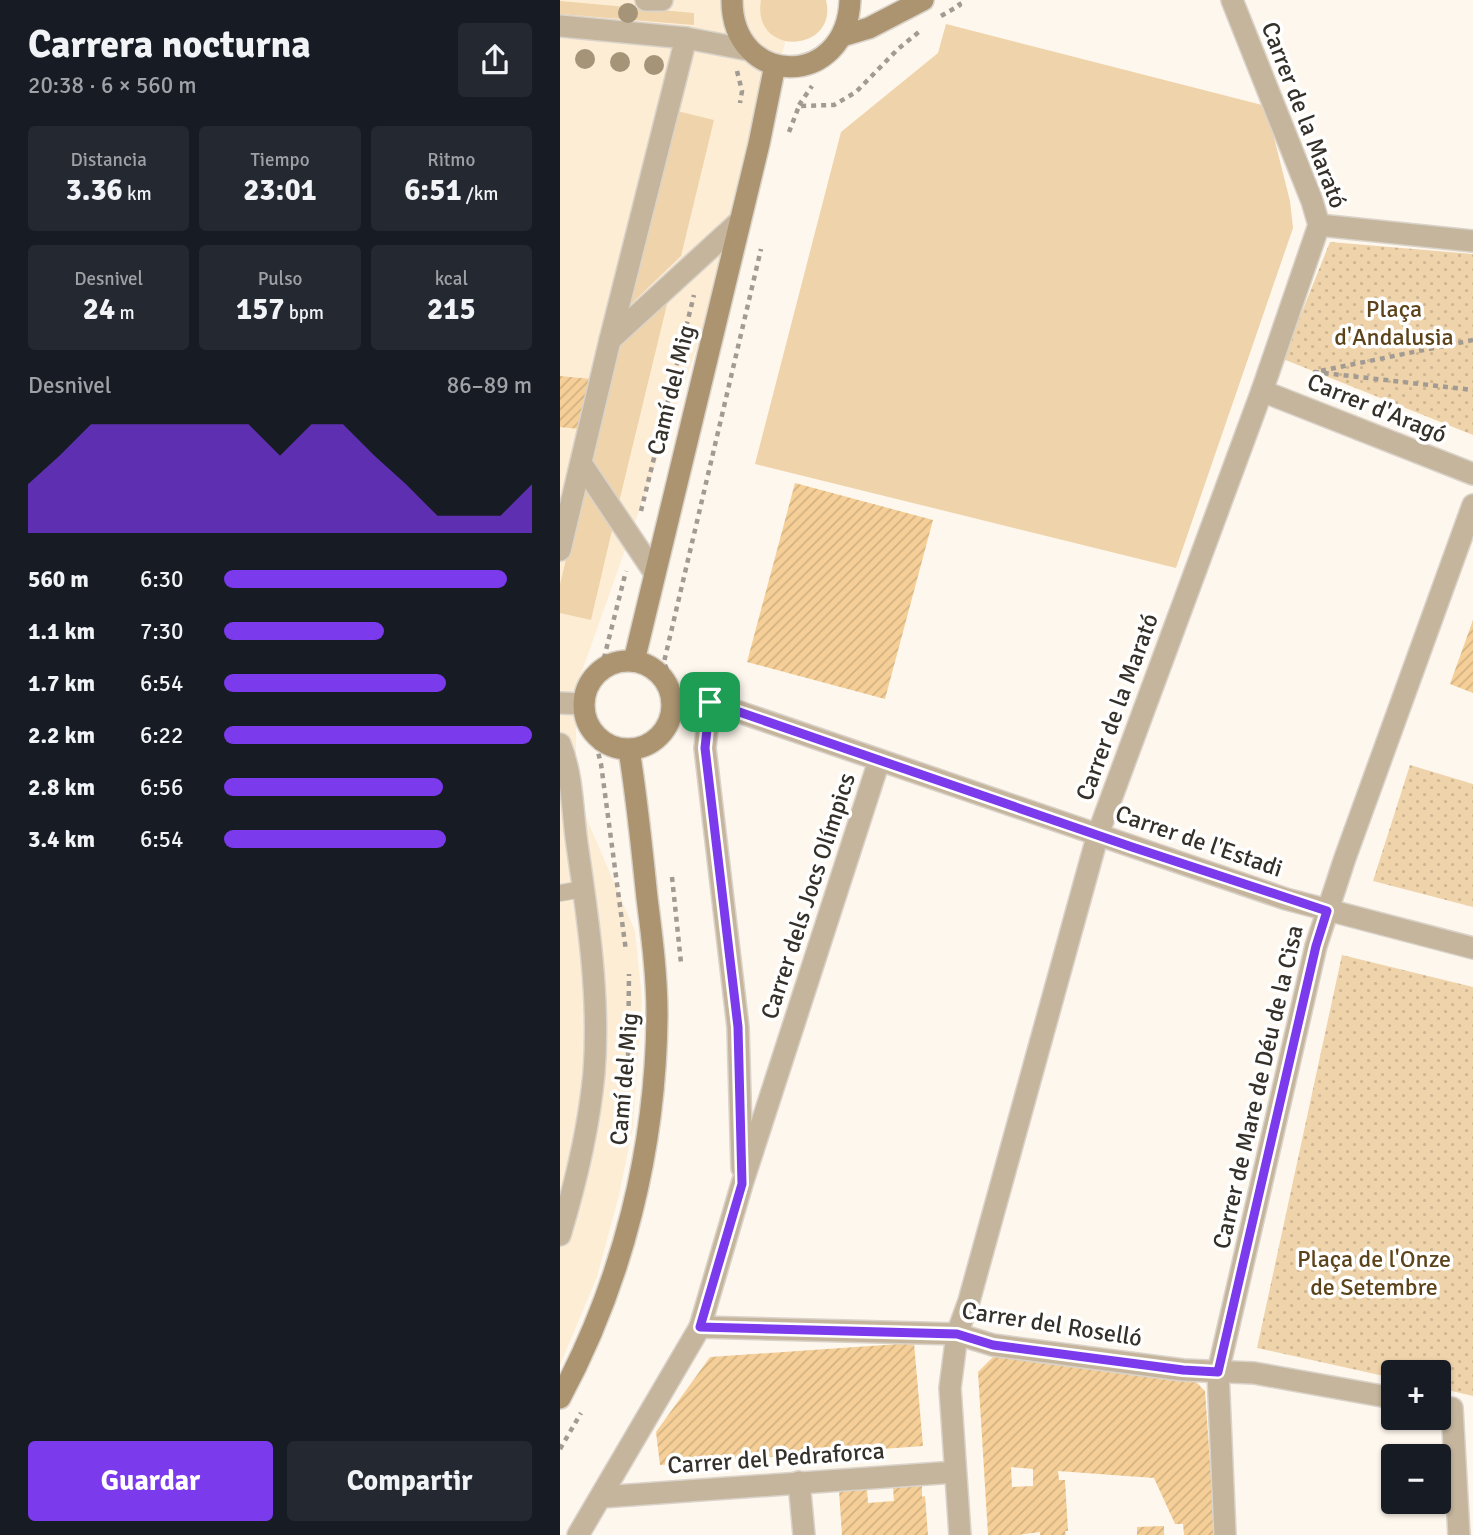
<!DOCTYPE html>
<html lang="es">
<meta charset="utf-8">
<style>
:root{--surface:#171b24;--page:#242831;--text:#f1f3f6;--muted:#9ea1a6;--accent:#7c3aed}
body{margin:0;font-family:Signika,sans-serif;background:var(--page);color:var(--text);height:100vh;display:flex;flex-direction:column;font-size:26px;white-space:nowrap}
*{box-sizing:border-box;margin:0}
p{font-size:23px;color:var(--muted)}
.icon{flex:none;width:38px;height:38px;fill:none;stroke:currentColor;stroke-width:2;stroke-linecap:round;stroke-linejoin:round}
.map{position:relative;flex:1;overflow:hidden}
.panel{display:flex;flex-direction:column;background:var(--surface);width:560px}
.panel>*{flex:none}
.tools{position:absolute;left:821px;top:1360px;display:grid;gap:14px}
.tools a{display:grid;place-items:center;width:70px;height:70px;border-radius:7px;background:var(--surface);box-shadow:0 2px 5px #0004;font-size:35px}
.pin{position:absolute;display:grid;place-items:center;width:60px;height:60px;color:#fff;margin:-30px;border-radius:14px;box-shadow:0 4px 10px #0006}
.round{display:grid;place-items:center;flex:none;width:74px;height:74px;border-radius:7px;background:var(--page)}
.overview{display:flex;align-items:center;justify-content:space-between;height:119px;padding:0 28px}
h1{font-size:38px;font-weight:700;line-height:52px}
.metrics{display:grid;grid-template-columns:repeat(3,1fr);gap:10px;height:119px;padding:7px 28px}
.metrics div{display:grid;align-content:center;border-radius:7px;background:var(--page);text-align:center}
.metrics b{font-size:30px;font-weight:700}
.metrics small{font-size:19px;font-weight:400}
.metrics p{font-size:19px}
.chart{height:196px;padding:14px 28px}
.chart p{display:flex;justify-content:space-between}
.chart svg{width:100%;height:126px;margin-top:7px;fill:var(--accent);opacity:.7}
.button{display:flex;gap:14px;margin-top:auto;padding:14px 28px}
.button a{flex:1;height:80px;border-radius:7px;background:var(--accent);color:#fff;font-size:28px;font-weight:700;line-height:80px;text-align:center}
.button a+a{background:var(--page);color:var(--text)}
ul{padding:0 28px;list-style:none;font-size:23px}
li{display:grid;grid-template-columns:112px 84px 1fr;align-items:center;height:52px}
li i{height:18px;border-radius:9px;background:var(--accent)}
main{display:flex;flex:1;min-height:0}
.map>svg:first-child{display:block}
.built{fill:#fdedd5}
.green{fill:#efd3aa}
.park{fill:url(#park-dots)}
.building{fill:url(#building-hatch);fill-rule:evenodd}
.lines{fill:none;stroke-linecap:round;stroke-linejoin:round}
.lane-casing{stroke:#dad3ca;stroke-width:18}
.street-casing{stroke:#dad3ca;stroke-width:24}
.secondary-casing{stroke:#dad3ca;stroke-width:24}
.path{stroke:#a19b93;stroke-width:4.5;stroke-dasharray:5 5;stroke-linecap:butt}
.lane{stroke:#c5b59d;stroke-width:16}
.street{stroke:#c5b59d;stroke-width:21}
.secondary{stroke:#ac9470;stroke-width:21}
.tree{fill:#a59478}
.route-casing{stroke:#fff;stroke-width:14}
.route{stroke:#7c3aed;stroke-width:9}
.labels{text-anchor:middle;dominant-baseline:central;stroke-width:7;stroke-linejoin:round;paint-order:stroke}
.street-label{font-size:24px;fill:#35312a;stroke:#fff}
.park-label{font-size:24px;fill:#5d4319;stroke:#fff}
</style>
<main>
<section class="panel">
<div class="overview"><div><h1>Carrera nocturna</h1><p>20:38 · 6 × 560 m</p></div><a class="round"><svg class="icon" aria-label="share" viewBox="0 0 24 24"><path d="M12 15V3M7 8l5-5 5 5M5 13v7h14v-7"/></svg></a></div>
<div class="metrics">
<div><p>Distancia</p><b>3.36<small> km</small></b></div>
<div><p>Tiempo</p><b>23:01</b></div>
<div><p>Ritmo</p><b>6:51<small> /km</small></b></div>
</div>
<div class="metrics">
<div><p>Desnivel</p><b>24<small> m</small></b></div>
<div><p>Pulso</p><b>157<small> bpm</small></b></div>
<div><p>kcal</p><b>215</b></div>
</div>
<div class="chart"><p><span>Desnivel</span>86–89 m</p>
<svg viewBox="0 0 160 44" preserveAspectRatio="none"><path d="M0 44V27L10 17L20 6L30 6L40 6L50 6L60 6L70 6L80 17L90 6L100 6L110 17L120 27L130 38L140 38L150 38L160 27V44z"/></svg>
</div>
<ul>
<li><b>560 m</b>6:30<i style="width:92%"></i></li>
<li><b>1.1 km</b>7:30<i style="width:52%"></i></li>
<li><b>1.7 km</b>6:54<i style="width:72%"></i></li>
<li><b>2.2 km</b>6:22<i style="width:100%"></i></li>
<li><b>2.8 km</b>6:56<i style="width:71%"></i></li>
<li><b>3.4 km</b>6:54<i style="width:72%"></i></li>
</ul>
<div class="button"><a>Guardar</a><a>Compartir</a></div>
</section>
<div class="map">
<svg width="913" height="1535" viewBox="0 0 913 1535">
<defs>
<pattern id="park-dots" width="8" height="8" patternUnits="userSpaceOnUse" patternTransform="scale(1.75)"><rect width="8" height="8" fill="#efd3aa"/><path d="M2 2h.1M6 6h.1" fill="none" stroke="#ceb692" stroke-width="1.8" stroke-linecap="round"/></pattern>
<pattern id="building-hatch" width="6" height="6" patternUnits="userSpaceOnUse" patternTransform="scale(1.75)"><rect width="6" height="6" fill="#f5cf97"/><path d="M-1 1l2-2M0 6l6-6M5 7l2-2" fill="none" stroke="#d3b282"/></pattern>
</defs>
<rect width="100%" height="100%" fill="#fef7ed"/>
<!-- built -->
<polygon class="built" points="0,0 236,0 173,246 16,688 16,794 75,931 82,1000 73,1127 59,1195 37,1277 0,1365"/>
<!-- green -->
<g class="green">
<path d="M201,0H266C279,53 191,58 201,0Z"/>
<polygon points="0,1 134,13 134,25 0,14"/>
<polygon points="386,24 706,106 730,201 733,228 616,568 195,464 281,132 378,53"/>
<polygon points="117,111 154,120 121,256 68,307"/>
<polygon points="110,292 59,502 32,460 58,343"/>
<polygon points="25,483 53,526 31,620 0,613 0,584"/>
</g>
<!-- park -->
<g class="park">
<polygon points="770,242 913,254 913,435 723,359"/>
<polygon points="850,765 913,784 913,907 813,881"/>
<polygon points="782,955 913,987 913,1396 879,1388 878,1372 833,1372 833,1378 697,1348"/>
</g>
<!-- building -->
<g class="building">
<polygon points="0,376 31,379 19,429 0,427"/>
<polygon points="235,483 373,520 325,699 187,662"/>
<polygon points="913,620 913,693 890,684"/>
<polygon points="354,1343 363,1446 100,1465 96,1432 150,1357"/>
<path d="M436,1354L635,1381L645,1391L655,1535H624L623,1524H615L594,1478L498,1471L499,1480H505L508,1531H505L506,1535H480V1532L458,1535H428L418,1372ZM451,1467L473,1469V1486L452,1487Z"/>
<polygon points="362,1486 362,1497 365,1496 368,1535 282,1535 279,1491 307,1490 308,1503 334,1501 333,1488"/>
<polygon points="604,1526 604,1535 577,1535 577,1527"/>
</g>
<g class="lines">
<!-- lane casing -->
<g class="lane-casing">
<polyline id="lane" points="0,893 23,889"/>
</g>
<!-- street casing -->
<g class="street-casing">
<g id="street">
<polyline points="86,0 102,0"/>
<polyline points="0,26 126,38 189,50"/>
<polyline points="759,225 913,241"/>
<polyline points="50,340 180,221"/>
<polyline points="702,391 913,474"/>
<polyline points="21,463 94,572"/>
<polyline points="0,550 50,340 126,38"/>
<polyline points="112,701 150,702 726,899 913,948"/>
<polyline points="150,702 145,748 178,1027 182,1168"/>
<polyline points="0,703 23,704"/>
<path d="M0,744C13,776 12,810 17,844C28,918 40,998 34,1073C29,1128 16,1182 0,1235"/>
<polyline points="140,1327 397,1334 433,1345 623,1370 694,1373 833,1398"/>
<polyline points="892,1408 899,1535"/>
<polyline points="239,1482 244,1535"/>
<polyline points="42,1497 395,1472"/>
<polyline points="18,1535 140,1327 182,1184 319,761"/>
<polyline points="400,1535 390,1388 397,1334 409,1301 538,834 702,391 759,225 752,201 672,0"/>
<polyline points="665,1535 658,1372 756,946 785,858 913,505"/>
</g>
</g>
<!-- secondary casing -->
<g class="secondary-casing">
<g id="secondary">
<path d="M172,0C172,88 287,90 290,0"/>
<polyline points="282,36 309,28 363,0"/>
<circle cx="68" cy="705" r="44"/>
<polyline points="74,661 199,144 215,65"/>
<path d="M0,1398C63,1281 96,1148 97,1015C97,976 92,937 87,898C82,849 77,799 69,750"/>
</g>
</g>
<!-- path -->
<g class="path">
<polyline points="381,16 400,5 397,0"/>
<polyline points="177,71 182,91 180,103"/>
<polyline points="239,105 252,86"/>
<polyline points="229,132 239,106 274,105 296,92 338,49 360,31"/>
<polyline points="913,340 755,372 913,390"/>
<polyline points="81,511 134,295"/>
<polyline points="110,679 104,662 201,249"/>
<polyline points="25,682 44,658 66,571"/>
<polyline points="24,728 36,744 41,764 66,951"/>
<polyline points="94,748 111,725"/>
<polyline points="112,877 121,963"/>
<polyline points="68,1066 69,974"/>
<polyline points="0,1449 21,1413"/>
</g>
<!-- lane -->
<use href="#lane" class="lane"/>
<!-- street -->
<use href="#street" class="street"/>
<!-- secondary -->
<use href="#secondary" class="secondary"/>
</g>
<!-- trees -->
<g class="tree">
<circle cx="68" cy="13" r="10"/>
<circle cx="25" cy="59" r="10"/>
<circle cx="60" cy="62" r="10"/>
<circle cx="94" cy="65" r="10"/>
</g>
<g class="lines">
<!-- route casing -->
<g class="route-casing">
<polygon id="route" points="150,702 572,847 767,911 756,946 658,1372 623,1370 433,1345 397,1334 140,1327 182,1184 178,1027 145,748"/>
</g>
<!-- route -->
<use href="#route" class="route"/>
</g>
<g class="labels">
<!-- street labels -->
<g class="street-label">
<text transform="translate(744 115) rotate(69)">Carrer de la Marató</text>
<text transform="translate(111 390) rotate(-76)">Camí del Mig</text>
<text transform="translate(817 408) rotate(22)">Carrer d'Aragó</text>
<text transform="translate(557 707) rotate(-70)">Carrer de la Marató</text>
<text transform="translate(639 841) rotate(19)">Carrer de l'Estadi</text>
<text transform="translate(248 896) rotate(-72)">Carrer dels Jocs Olímpics</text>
<text transform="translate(64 1079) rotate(-85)">Camí del Mig</text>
<text transform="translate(698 1087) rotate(-77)">Carrer de Mare de Déu de la Cisa</text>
<text transform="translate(492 1324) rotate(9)">Carrer del Roselló</text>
<text transform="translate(216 1458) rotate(-4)">Carrer del Pedraforca</text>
</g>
<!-- park labels -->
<g class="park-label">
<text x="834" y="309">Plaça<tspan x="834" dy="28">d'Andalusia</tspan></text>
<text x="814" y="1259">Plaça de l'Onze<tspan x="814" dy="28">de Setembre</tspan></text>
</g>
</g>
</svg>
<div class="tools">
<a>+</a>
<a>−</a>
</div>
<div class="pin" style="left:150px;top:702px;background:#1e9e55"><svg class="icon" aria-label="arrive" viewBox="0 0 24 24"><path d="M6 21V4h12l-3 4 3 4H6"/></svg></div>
</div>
</main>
